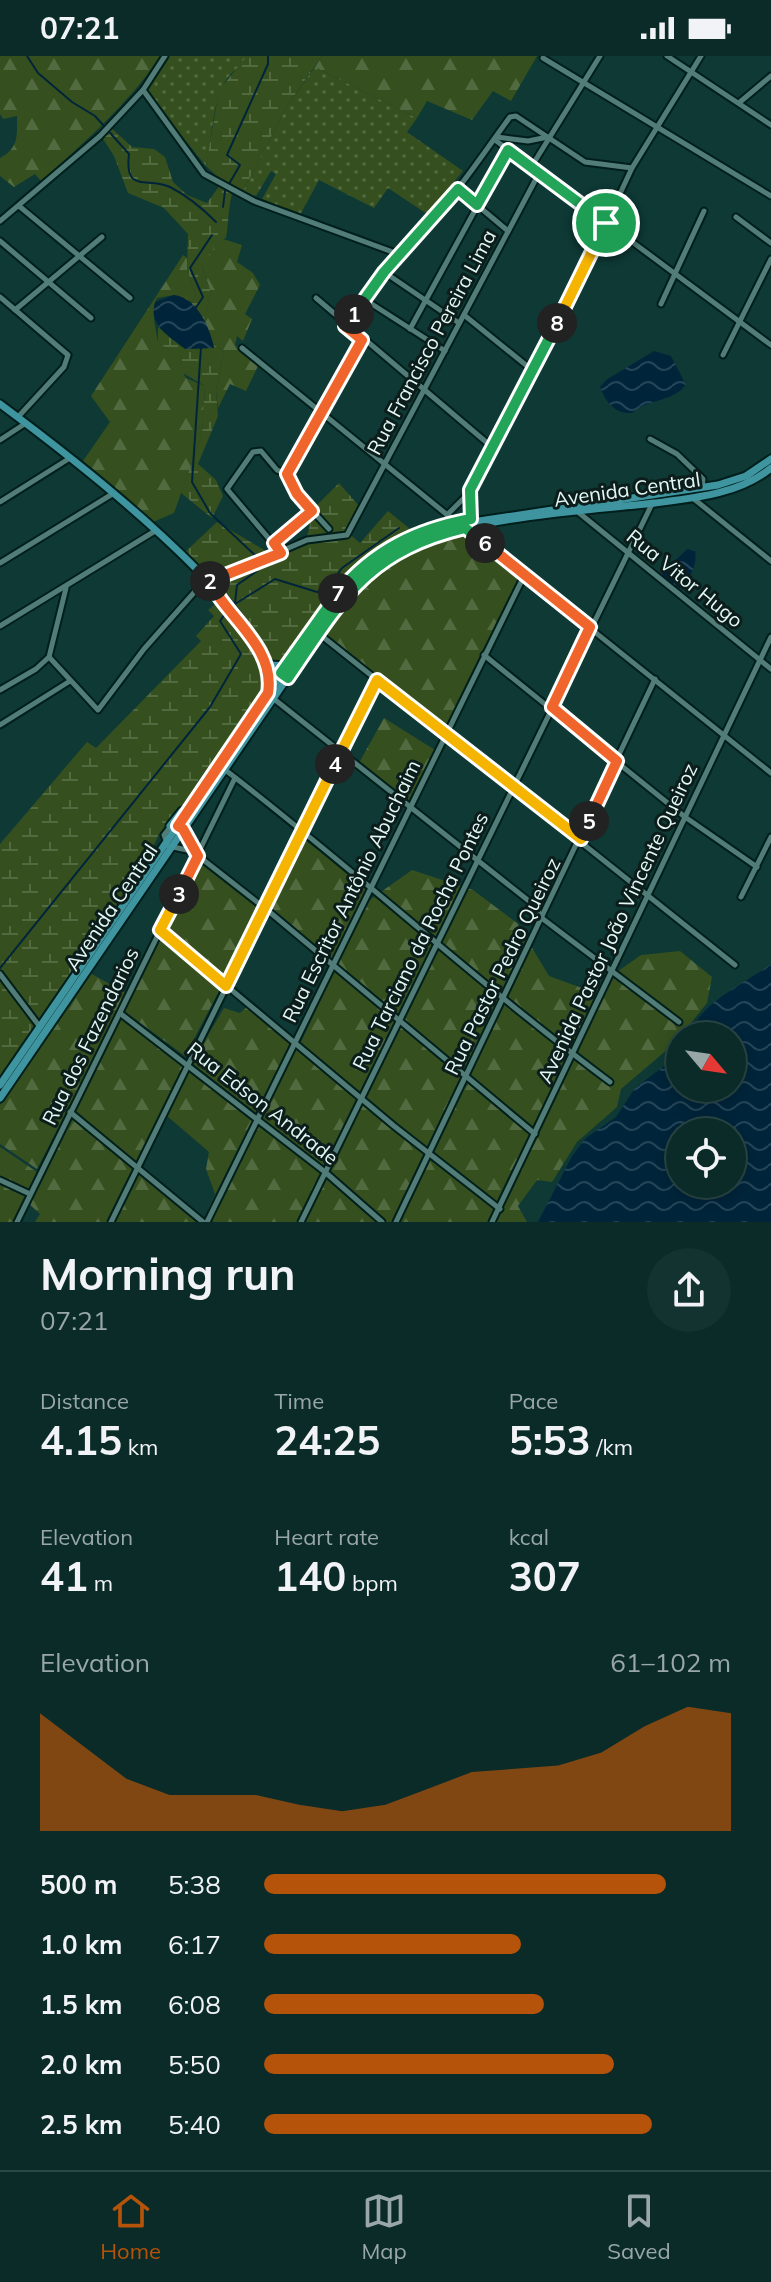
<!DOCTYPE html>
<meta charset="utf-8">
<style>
:root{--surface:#0a2b28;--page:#133330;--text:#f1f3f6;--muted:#99a7a8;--line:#2a4745;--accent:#b45309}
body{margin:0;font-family:Mulish,sans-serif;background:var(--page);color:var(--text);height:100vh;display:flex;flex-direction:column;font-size:30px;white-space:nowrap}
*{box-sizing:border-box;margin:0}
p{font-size:26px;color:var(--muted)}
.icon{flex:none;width:44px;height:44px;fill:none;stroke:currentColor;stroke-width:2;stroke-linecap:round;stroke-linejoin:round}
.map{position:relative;height:1166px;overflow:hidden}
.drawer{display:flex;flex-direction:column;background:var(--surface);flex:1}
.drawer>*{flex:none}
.needle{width:52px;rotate:119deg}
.fabs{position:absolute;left:666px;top:966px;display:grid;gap:16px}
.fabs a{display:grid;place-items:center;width:80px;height:80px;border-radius:50%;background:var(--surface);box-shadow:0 4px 20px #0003,0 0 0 2px var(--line);font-size:40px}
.pin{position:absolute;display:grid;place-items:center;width:68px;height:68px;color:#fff;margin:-34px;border:4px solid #fff;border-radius:50%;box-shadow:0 2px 8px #0007}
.km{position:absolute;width:40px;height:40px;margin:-20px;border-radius:50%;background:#222;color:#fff;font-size:22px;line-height:40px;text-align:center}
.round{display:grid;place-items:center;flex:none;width:84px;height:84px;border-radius:42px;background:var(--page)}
.summary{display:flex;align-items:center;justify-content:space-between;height:136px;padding:0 40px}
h1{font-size:44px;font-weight:700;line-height:60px}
.stats{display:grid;grid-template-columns:repeat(3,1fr);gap:12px;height:136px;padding:8px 40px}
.stats div{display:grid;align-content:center}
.stats b{font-size:40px;font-weight:700}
.stats small{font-size:22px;font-weight:400}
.stats p{font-size:22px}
.chart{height:224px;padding:16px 40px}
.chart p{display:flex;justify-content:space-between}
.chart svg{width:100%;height:144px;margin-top:8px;fill:var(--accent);opacity:.7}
ul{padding:0 40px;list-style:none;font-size:26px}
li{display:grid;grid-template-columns:128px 96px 1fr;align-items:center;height:60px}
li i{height:20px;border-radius:10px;background:var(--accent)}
.status{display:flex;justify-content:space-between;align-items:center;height:56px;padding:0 40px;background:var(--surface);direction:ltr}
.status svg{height:22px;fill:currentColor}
.menu{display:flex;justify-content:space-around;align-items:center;height:112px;border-top:2px solid var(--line);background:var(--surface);font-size:22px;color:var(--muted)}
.menu a{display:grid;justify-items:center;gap:4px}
.menu .selected{color:var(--accent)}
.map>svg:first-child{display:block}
.grass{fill:url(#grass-dots)}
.forest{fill:url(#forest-firs)}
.wetland{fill:url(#wetland-marsh)}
.water{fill:url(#water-waves);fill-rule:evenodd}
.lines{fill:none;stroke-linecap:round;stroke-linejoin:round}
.stream{stroke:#00253b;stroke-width:2}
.minor-casing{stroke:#001f1c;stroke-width:9}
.major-casing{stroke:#001f1c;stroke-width:11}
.minor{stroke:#527c77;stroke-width:5}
.major{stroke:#3e949f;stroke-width:7}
.split-1-casing{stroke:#fff;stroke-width:16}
.split-2-casing{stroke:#fff;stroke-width:16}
.split-3-casing{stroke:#fff;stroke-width:16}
.split-4-casing{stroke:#fff;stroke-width:16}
.split-5-casing{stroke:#fff;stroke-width:16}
.split-6-casing{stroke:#fff;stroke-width:16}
.split-7-casing{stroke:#fff;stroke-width:16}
.split-8-casing{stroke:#fff;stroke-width:16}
.split-9-casing{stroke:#fff;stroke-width:16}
.split-1{stroke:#22a559;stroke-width:10}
.split-2{stroke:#f0652b;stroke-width:10}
.split-3{stroke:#f0652b;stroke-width:10}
.split-4{stroke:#f5b400;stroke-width:10}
.split-5{stroke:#f5b400;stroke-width:10}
.split-6{stroke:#f0652b;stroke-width:10}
.split-7{stroke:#22a559;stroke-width:10}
.split-8{stroke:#22a559;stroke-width:10}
.split-9{stroke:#f5b400;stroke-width:10}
.labels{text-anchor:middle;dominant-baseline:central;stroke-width:6;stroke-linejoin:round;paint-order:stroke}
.street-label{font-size:20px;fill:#e3f9f6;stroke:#0c1d1b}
</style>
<div class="status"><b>07:21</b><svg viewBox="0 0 49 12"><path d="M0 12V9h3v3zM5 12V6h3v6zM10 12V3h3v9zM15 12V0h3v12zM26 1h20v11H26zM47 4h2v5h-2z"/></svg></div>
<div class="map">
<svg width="771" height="1166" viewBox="0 0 771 1166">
<defs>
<pattern id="grass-dots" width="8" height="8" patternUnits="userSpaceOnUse" patternTransform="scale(2)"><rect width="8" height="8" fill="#35501e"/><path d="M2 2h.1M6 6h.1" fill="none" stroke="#526a3f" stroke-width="1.8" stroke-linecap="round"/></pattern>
<pattern id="forest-firs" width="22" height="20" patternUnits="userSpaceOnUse" patternTransform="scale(2)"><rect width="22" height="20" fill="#35501e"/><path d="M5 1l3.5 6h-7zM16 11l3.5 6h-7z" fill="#526a3f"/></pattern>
<pattern id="wetland-marsh" width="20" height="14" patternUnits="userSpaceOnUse" patternTransform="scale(2)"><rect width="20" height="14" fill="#35501e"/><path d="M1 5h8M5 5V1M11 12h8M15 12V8" fill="none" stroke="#526a3f"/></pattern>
<pattern id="water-waves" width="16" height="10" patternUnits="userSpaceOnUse" patternTransform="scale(2)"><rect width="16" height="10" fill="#00253b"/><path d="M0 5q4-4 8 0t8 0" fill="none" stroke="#254558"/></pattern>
</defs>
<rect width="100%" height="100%" fill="#0e3935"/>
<!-- grass -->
<g class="grass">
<path d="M161,0H247C242,10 232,15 226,24C211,49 213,82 206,110L141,29Z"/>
<polygon points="315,11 417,62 407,76 463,115 427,158 388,132 374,152 319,124 300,159 262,143 276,118 271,115 256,140 243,135 287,50"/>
</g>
<!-- forest -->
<g class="forest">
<path d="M0,0H161C127,49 85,86 41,125L35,118L14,131L0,120V102C19,92 17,80 17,60L3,63L0,58Z"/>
<polygon points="322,0 537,0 511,45 493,35 472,64 427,45 417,62 315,11"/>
<polygon points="220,182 242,189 237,206 253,217 260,229 245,258 252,263 243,285 237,280 235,289 258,310 246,335 230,328 218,352 216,334 224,295 214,289 204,264 211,237 201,207 212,187"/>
<path d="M183,199L187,202V213L196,240L191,246L174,239L157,242C150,255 156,272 158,286L171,296L186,322L205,330L202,378L174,457L153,466L83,405L110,366L91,340Z"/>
<path d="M466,475L522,519L446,675L325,577C335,542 390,498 423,485C436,480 452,479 466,475Z"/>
<polygon points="384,662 435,694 408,745 359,707"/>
<polygon points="302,782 369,832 364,848 412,814 473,834 517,867 549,920 590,935 641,899 680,895 712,921 707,947 675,987 621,1033 617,1051 577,1086 552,1126 537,1124 518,1150 527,1166 214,1166 205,1161 215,1138 206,1113 209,1096 166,1059 140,1113 207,1166 35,1166 40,1158 27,1146 121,962 184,1007 172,1040 224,952 240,957 250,947 300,988 323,939 330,905 269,852"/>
<polygon points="198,806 262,853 185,1000 120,952 37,1113 0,1088 0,1049 90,917 131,940"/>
<polygon points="0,1091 37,1116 13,1166 0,1166"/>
</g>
<!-- wetland -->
<g class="wetland">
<path d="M247,0H322L287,50L243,135L234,131C228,148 229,165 226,182L212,187L214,195L201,207L211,237L204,264L191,246L196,240L187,213L188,178L164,152L128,137L114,100L98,75L106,67L132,91L154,93L165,101L173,126L187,139L207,147L220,129V123L206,110L219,34Z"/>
<polygon points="158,271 185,293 213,292 214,289 224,295 216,334 218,360 198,408 216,424 223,440 212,462 181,437 202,378 205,330 176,313 171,296 158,286"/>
<polygon points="339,427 359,450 346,475 360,487 388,455 410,473 351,512 315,558 193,740 159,778 145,809 0,1020 0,788 87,686 96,692 201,585 196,580 214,560 208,554 225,540 184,497 217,466 276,501 307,480 314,452"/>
</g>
<!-- water -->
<g class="water">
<path d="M174,239C197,242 210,271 214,292L185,293C169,280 148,269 155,246Z"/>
<path d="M654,295L671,300L686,329C671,347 649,342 632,357C614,358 606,346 600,331L606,324Z"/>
<path d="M687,493L695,495C698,508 689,525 679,533L660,520Z"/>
<path d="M771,908V1166H538L572,1100L586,1082L616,1061L635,1032L680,998V1032H732V980H689C700,946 744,928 771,908ZM732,1076V1128H680V1076Z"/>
</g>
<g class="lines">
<!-- stream -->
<g class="stream">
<path d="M27,0L38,17L72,46L95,60L129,98C124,139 148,120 170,131C188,140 202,152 216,166"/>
<polyline points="223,151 225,135 240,109 227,99 268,8 268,0"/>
<polyline points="195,253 203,241 190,212 212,179"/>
<polyline points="201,291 192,426 210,457 257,501"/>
<polyline points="235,547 237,529 257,515"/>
<polyline points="235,548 275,523 317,536 326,534 342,512 399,472"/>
<polyline points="0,912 210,651 241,598 220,565 227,555"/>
</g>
<!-- minor casing -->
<g class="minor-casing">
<g id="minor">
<polyline points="165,0 143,34 204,118 254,145 401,199"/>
<polyline points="667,0 771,69"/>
<polyline points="543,2 771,140"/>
<polyline points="740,46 771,20"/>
<polyline points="497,81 528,85 548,81"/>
<polyline points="495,84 771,289"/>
<polyline points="530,113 600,0"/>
<polyline points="458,133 508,175"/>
<polyline points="19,150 130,242"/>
<polyline points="736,161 771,187"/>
<polyline points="0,165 100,80 143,34"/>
<polyline points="0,185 91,262"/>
<polyline points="384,216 459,267"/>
<polyline points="0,241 68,299 64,311 18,361"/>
<polyline points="316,242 492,391"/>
<polyline points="364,243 445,295"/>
<polyline points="661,248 704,155"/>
<polyline points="15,254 102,181"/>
<polyline points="464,259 532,314"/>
<path d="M345,270C380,221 421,178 459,131C477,108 493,84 510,61L516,60L585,106L632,112"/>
<polyline points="410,273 508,94"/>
<polyline points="242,292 456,466"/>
<polyline points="723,299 771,203"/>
<polyline points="650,383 677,398 703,423 702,431"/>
<polyline points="0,384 26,367"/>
<polyline points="287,418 362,284"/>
<polyline points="694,443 771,505"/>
<polyline points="0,446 70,402"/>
<polyline points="578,456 771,613"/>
<polyline points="447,459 468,438"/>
<polyline points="471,463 470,434 572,240 632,112 701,0"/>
<polyline points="466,473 771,717"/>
<polyline points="274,487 312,455"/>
<polyline points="281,497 227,433 253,396 261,395 277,414 287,418 297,438 329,473"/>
<polyline points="0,507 114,437"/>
<polyline points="209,526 307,484 347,479 538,119"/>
<polyline points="0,570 155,475"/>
<polyline points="318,577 735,909"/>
<polyline points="484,599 685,761 757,811"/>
<polyline points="49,601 98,654 144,593 206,523"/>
<polyline points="0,634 36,613 49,601 66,532"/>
<polyline points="274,643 534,849 543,863 679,966"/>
<polyline points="0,669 70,625"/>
<path d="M224,713C356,814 477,927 610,1026"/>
<polyline points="171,770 164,779 168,790 192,795 266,853 535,1078"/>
<polyline points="183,773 198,800"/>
<polyline points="741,841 771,781"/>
<polyline points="160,874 394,1070 500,1153"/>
<polyline points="0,918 40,971"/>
<polyline points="121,958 325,1116 382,1166"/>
<polyline points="70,1056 203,1166"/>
<polyline points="0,1124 30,1138"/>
<polyline points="17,1166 235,722"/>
<polyline points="111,1166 377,624"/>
<polyline points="207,1166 525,518"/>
<polyline points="301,1166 652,448"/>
<polyline points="396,1166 655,623"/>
<polyline points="492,1166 771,581"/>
</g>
</g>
<!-- major casing -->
<g class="major-casing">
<g id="major">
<path d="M0,348C58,391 282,559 269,634"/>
<polyline points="271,609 286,610"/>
<polyline points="170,770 182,755"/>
<path d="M0,1029L318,565C348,523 382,489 433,472L718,429L746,420L771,403"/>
<path d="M0,1042L318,577C334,554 351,529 373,512C436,461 574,456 655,447C695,442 739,438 771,412"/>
</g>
</g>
<!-- minor -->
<use href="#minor" class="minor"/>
<!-- major -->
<use href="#major" class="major"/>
</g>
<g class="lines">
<!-- split-1 casing -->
<g class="split-1-casing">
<polyline id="split-1" points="354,258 384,216 458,133 477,149 508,94 606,167"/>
</g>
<!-- split-2 casing -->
<g class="split-2-casing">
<polyline id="split-2" points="210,525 281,497 274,487 312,455 297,438 287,418 362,284 345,270 354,258"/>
</g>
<!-- split-3 casing -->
<g class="split-3-casing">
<path id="split-3" d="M179,838L198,800L183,773L178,770L268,637C276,590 223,558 210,525"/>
</g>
<!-- split-4 casing -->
<g class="split-4-casing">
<polyline id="split-4" points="179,838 160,874 226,930 335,708"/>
</g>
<!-- split-5 casing -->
<g class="split-5-casing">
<polyline id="split-5" points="335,708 377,624 581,783 589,765"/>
</g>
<!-- split-6 casing -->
<g class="split-6-casing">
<polyline id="split-6" points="485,487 590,571 552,651 617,705 589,765"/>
</g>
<!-- split-7 casing -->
<g class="split-7-casing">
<path id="split-7" d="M338,537L281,617L288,622C342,543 366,496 465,472L485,487"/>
</g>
<!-- split-8 casing -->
<g class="split-8-casing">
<path id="split-8" d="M338,537C373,494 417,473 471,463L470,434L557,267"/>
</g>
<!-- split-9 casing -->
<g class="split-9-casing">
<polyline id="split-9" points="557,267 606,167"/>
</g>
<!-- split-1 -->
<use href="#split-1" class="split-1"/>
<!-- split-2 -->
<use href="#split-2" class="split-2"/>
<!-- split-3 -->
<use href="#split-3" class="split-3"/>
<!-- split-4 -->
<use href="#split-4" class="split-4"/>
<!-- split-5 -->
<use href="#split-5" class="split-5"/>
<!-- split-6 -->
<use href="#split-6" class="split-6"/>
<!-- split-7 -->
<use href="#split-7" class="split-7"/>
<!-- split-8 -->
<use href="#split-8" class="split-8"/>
<!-- split-9 -->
<use href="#split-9" class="split-9"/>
</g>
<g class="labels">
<!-- street labels -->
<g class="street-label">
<text transform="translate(431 286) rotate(-62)">Rua Francisco Pereira Lima</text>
<text transform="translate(627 433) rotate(-8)">Avenida Central</text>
<text transform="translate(685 522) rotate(39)">Rua Vitor Hugo</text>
<text transform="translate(351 835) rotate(-64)">Rua Escritor Antônio Abuchaim</text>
<text transform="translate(111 851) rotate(-56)">Avenida Central</text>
<text transform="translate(617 867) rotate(-65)">Avenida Pastor João Vincente Queiroz</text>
<text transform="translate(420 885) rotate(-64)">Rua Tarciano da Rocha Pontes</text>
<text transform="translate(502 910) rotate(-64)">Rua Pastor Pedro Queiroz</text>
<text transform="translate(90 980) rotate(-64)">Rua dos Fazendarios</text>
<text transform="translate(263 1047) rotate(38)">Rua Edson Andrade</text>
</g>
</g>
</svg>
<div class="fabs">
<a><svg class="needle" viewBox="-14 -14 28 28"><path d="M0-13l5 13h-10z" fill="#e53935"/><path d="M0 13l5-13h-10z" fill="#99a7a8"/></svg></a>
<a><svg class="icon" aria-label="locate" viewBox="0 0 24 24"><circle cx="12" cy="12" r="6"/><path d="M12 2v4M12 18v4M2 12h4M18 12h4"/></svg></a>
</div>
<div class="pin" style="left:606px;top:167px;background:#1e9e55"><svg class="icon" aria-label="arrive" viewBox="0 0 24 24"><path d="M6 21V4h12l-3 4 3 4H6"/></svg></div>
<b class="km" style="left:354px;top:258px">1</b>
<b class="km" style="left:210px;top:525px">2</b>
<b class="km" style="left:179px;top:838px">3</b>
<b class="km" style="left:335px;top:708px">4</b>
<b class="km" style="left:589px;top:765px">5</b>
<b class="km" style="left:485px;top:487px">6</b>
<b class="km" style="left:338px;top:537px">7</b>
<b class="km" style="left:557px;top:267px">8</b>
</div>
<section class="drawer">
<div class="summary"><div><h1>Morning run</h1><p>07:21</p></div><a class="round"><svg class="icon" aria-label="share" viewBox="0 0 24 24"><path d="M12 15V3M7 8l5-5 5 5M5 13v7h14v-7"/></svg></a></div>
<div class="stats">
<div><p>Distance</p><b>4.15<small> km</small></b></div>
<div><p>Time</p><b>24:25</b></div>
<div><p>Pace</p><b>5:53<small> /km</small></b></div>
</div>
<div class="stats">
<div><p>Elevation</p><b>41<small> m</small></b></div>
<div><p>Heart rate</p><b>140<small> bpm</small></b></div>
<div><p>kcal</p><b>307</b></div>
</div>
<div class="chart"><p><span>Elevation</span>61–102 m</p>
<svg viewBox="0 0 160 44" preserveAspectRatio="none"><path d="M0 44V8L10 18L20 28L30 33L40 33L50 33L60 36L70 38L80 36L90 31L100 26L110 25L120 24L130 20L140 12L150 6L160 8V44z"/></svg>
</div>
<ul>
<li><b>500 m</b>5:38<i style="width:86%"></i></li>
<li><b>1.0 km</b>6:17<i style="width:55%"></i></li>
<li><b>1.5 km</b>6:08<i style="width:60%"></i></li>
<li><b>2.0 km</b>5:50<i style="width:75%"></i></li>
<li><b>2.5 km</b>5:40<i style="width:83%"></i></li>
</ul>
</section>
<nav class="menu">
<a class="selected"><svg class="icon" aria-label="home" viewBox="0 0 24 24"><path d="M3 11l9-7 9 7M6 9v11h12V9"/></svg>Home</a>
<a><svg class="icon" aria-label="map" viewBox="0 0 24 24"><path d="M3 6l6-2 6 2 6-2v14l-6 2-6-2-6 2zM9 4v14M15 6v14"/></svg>Map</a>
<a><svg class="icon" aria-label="saved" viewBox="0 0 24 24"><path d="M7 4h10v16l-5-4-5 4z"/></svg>Saved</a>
</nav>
